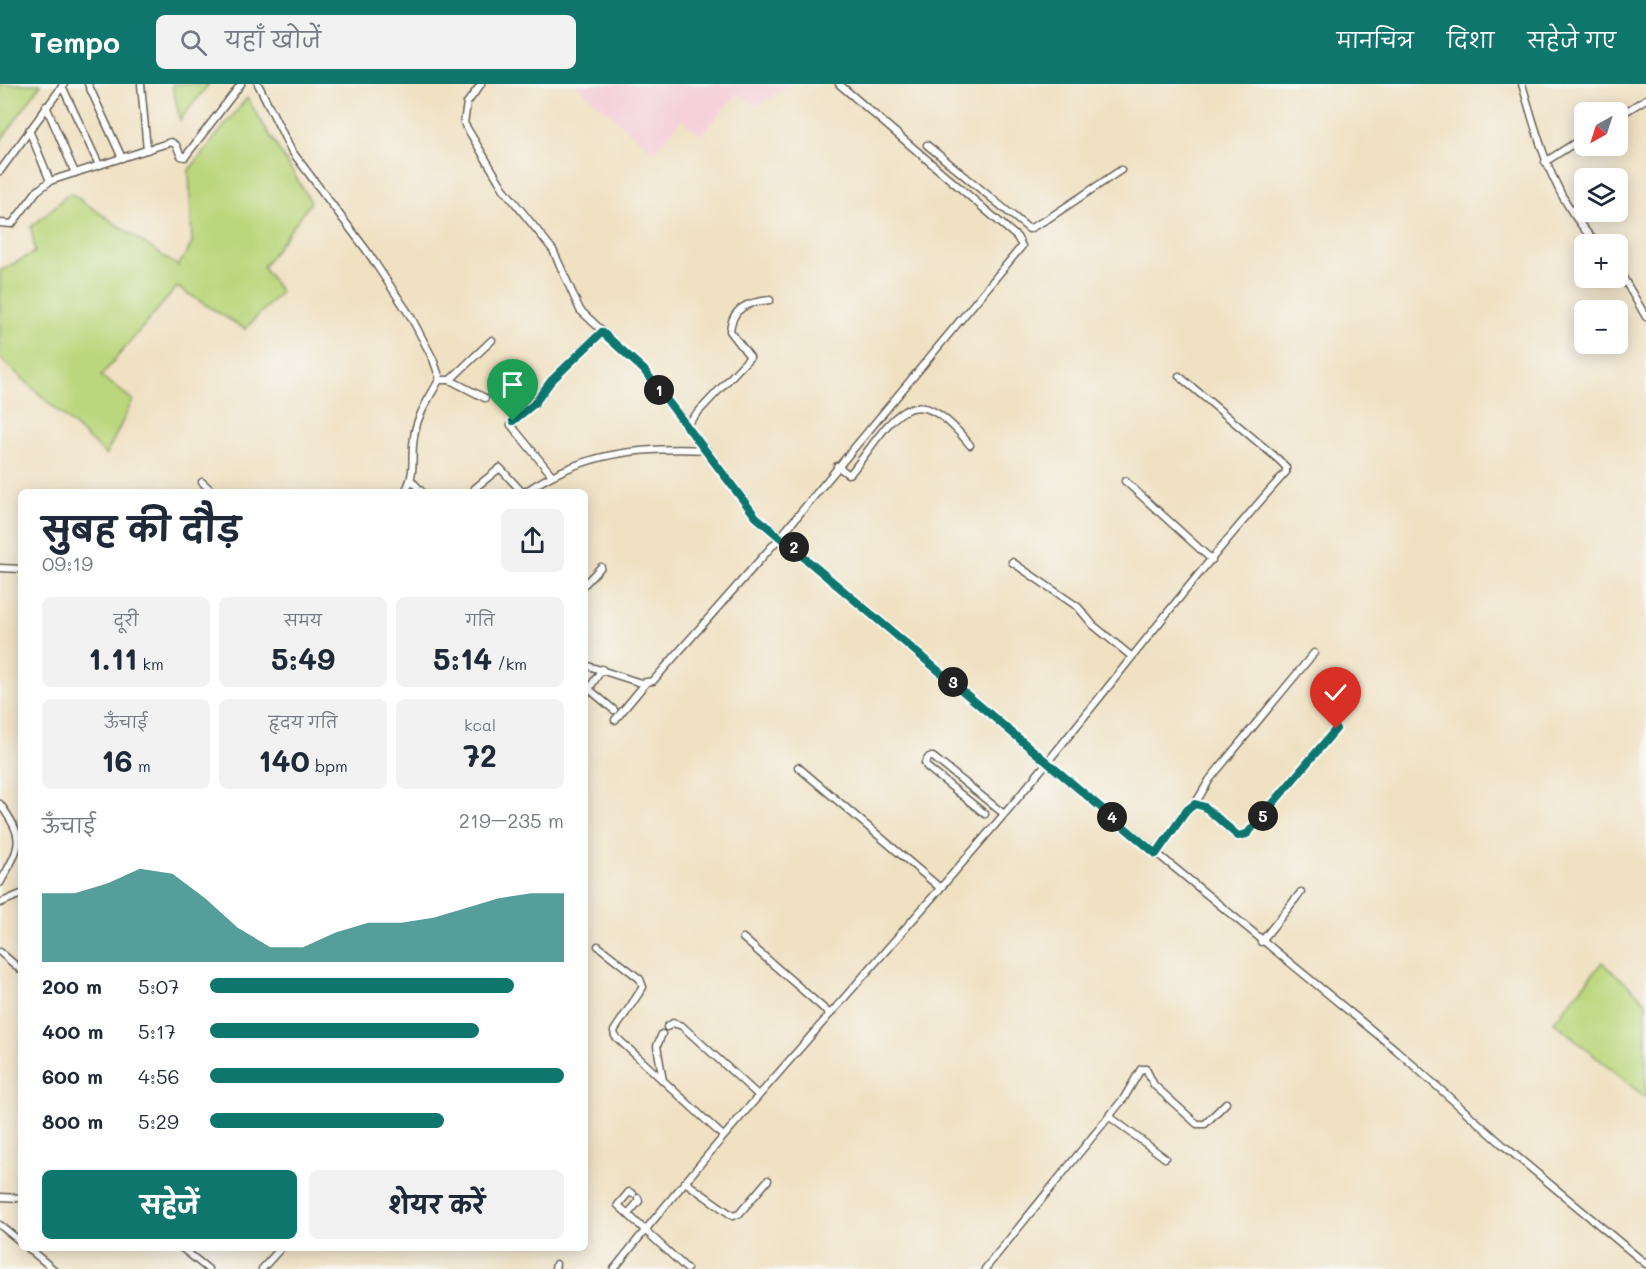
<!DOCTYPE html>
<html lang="hi">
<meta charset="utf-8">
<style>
:root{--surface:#fff;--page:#f2f2f3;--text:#1f2937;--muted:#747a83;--accent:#0f766e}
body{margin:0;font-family:Mali,"Playpen Sans Deva",sans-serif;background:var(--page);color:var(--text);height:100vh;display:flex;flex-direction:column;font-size:22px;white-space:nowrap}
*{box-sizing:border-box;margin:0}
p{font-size:20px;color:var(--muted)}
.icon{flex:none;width:33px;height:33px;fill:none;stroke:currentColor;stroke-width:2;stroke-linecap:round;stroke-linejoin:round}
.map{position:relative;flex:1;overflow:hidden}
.drawer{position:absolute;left:18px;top:405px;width:570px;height:762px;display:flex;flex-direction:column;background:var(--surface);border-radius:9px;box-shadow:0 3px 15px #0003}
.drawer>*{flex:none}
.needle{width:39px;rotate:219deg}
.buttons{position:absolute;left:1574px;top:18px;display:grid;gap:12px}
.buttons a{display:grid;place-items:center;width:54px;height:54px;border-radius:9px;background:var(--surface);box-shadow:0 3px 15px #0003;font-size:30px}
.pin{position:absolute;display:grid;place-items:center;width:51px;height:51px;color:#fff;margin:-62px -26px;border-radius:50% 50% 50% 0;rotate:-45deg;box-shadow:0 0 6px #0007}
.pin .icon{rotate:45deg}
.km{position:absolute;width:30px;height:30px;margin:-15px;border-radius:50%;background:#222;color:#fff;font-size:16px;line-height:30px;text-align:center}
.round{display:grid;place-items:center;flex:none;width:63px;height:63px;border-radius:9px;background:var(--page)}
.overview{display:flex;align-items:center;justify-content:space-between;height:102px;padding:0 24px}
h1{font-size:33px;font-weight:700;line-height:45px}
.metrics{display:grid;grid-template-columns:repeat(3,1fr);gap:9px;height:102px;padding:6px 24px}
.metrics div{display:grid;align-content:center;border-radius:9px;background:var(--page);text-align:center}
.metrics b{font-size:30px;font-weight:700}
.metrics small{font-size:16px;font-weight:400}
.metrics p{font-size:16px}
.chart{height:168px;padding:12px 24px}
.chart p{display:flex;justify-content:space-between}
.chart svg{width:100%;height:108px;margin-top:6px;fill:var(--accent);opacity:.7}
.cta{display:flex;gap:12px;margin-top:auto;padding:12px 24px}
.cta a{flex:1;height:69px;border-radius:9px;background:var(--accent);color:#fff;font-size:24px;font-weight:700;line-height:69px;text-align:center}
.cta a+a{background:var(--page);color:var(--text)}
ul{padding:0 24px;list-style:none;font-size:20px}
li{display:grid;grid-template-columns:96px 72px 1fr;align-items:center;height:45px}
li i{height:15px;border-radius:8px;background:var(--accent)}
header{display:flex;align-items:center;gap:36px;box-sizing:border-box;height:84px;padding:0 30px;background:var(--accent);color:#fff}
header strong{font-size:28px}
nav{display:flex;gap:33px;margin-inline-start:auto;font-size:21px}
.search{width:420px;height:54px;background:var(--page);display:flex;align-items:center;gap:15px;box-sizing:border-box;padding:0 21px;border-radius:9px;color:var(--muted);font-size:22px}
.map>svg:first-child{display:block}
.built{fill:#f5cfd9}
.green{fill:#bbd77d;stroke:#6c7a4c;stroke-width:1.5}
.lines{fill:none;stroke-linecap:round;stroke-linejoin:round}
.minor-casing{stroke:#666156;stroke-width:9}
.minor{stroke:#fff;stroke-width:6}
.route-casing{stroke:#fff;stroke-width:12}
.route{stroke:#0f766e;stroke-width:8}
</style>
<header>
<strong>Tempo</strong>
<div class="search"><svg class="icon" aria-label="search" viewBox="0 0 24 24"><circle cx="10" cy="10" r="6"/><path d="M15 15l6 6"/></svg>यहाँ खोजें</div>
<nav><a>मानचित्र</a><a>दिशा</a><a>सहेजे गए</a></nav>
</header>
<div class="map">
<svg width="1646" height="1185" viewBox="0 0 1646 1185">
<rect width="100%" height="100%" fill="#f6f6f2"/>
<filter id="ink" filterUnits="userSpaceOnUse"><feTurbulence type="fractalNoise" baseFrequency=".0167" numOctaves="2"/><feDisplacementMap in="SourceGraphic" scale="12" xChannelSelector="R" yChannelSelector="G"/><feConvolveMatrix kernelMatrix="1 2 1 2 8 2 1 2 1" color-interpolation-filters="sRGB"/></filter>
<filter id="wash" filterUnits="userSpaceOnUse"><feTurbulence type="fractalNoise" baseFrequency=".008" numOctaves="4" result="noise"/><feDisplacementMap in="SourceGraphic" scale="24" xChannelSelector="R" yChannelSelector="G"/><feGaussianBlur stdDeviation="1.35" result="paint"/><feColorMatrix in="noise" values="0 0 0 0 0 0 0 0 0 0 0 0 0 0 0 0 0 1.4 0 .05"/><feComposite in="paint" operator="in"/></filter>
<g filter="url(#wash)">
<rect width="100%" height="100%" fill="#f0e1c3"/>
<!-- built -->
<polygon class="built" points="575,0 790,0 758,22 737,10 701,51 682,35 654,68"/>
<!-- green -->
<g class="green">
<polygon points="0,0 41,0 0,58"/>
<polygon points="172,0 209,0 180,36"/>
<polygon points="247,14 311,118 263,183 281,208 245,245 177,203 101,292 133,316 106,371 0,274 0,187 35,168 31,143 70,109 178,182 192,160 189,86"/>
<polygon points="1602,878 1646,917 1646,1014 1554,938"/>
</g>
</g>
<g filter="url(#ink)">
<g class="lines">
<!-- minor casing -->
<g class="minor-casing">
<g id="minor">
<polyline points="88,0 122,74"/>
<polyline points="141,0 147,66"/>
<polyline points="258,0 291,66 367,167 411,233 433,275 440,295"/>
<polyline points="481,0 467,19 464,39 503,104 553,166 580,226 644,286 757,433 1047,679 1395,965 1503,1061 1646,1180"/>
<path d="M1522,0C1540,61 1552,112 1597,160"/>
<polyline points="62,2 99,81"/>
<polyline points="46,22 75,89"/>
<polyline points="1617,33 1646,15"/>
<polyline points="29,46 50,97"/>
<polyline points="927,61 1029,145 1049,134 1121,86"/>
<polyline points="1545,78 1584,53"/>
<polyline points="0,87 64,0"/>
<polyline points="0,139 12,140 37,107 50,97 171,58 176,61 181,72 185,73 241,0"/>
<polyline points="1617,183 1646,233"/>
<polyline points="450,296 492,256"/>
<path d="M687,340L750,273L730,247C732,223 749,218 770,216"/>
<path d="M837,382L848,390L851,389C893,336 910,287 970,361"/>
<polyline points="551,390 511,341 519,331 535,320 551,297 601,248"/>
<polyline points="411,396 422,408"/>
<polyline points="1125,397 1212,476"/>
<polyline points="202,398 213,408"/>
<polyline points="475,404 500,384 522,408"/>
<path d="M405,408C417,385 410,376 414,353C416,333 430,313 439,296H450L485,314"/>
<path d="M525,408C583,368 639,363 707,366"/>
<polyline points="1012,478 1078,523 1093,541 1131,572"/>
<polyline points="0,484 21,485"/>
<polyline points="585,500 601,483"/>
<polyline points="585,581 641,599 653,597 781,452 1022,162 1017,153 839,0"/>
<polyline points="602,585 589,605 614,626"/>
<polyline points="615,636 645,600"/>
<polyline points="798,683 939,803"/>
<path d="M0,720C26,756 21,761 0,799"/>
<polyline points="1195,720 1210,695 1314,569"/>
<polyline points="985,730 927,683 925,679 929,673 933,673 1004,730"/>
<polyline points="1156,770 1187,726 1195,720 1205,723 1238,752 1247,750 1336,645"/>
<polyline points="0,819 21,810"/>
<polyline points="743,854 830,930"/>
<polyline points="1261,858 1301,808"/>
<polyline points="598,862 640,895 643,903 614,947 615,952 723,1052"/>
<polyline points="0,868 21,886"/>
<polyline points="667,943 673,939 682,942 758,1011"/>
<polyline points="662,950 657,962 663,997"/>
<polyline points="1110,1033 1165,1074"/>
<polyline points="685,1098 733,1132 739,1130 768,1096"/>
<polyline points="633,1110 629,1108 618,1121 687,1185"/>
<polyline points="0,1113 21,1114"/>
<polyline points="628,1130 639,1117 638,1114"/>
<polyline points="0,1141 21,1158"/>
<polyline points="28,1164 53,1185"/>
<polyline points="182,1164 208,1185"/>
<polyline points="262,1185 281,1164"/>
<polyline points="555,1185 556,1180"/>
<path d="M614,1185C739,1028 876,881 1006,728C1101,616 1188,497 1286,388V383L1278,375L1179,292"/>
<polyline points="985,1185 1124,1014 1141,985 1146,985 1154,1001 1197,1040 1205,1040 1226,1019"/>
</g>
</g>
<!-- minor -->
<use href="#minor" class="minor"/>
</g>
</g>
<g class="lines" filter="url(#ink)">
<!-- route casing -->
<g class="route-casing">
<polyline id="route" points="513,337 534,320 551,297 602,248 644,286 756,433 1156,770 1187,726 1195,720 1205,723 1238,752 1247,750 1336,645"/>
</g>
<!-- route -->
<use href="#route" class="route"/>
</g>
</svg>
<div class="buttons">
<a><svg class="needle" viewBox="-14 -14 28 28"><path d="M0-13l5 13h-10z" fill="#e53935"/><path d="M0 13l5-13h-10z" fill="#747a83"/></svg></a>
<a><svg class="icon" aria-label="layers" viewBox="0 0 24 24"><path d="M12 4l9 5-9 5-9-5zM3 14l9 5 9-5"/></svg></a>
<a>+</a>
<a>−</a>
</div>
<div class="pin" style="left:513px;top:337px;background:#1e9e55"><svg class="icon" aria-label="arrive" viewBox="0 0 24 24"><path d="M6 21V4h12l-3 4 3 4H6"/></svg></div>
<div class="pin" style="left:1336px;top:645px;background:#d93025"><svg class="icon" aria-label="check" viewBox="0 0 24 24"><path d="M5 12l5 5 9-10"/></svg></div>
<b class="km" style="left:659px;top:306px">1</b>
<b class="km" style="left:794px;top:463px">2</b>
<b class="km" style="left:953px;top:598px">3</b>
<b class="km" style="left:1112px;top:733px">4</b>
<b class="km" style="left:1263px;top:732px">5</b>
<section class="drawer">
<div class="overview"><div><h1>सुबह की दौड़</h1><p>09:19</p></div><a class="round"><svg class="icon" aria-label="share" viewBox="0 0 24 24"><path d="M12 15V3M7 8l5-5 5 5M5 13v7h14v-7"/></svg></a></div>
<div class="metrics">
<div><p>दूरी</p><b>1.11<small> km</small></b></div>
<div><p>समय</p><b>5:49</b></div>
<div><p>गति</p><b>5:14<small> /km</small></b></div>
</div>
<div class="metrics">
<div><p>ऊँचाई</p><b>16<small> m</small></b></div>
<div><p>हृदय गति</p><b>140<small> bpm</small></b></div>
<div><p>kcal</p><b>72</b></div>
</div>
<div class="chart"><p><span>ऊँचाई</span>219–235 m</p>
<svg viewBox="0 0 160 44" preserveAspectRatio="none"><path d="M0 44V16L10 16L20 12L30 6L40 8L50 18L60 30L70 38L80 38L90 32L100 28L110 28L120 26L130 22L140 18L150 16L160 16V44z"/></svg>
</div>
<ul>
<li><b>200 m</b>5:07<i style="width:86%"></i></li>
<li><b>400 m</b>5:17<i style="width:76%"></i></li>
<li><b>600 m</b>4:56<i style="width:100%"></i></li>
<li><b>800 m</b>5:29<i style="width:66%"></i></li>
</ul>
<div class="cta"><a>सहेजें</a><a>शेयर करें</a></div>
</section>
</div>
